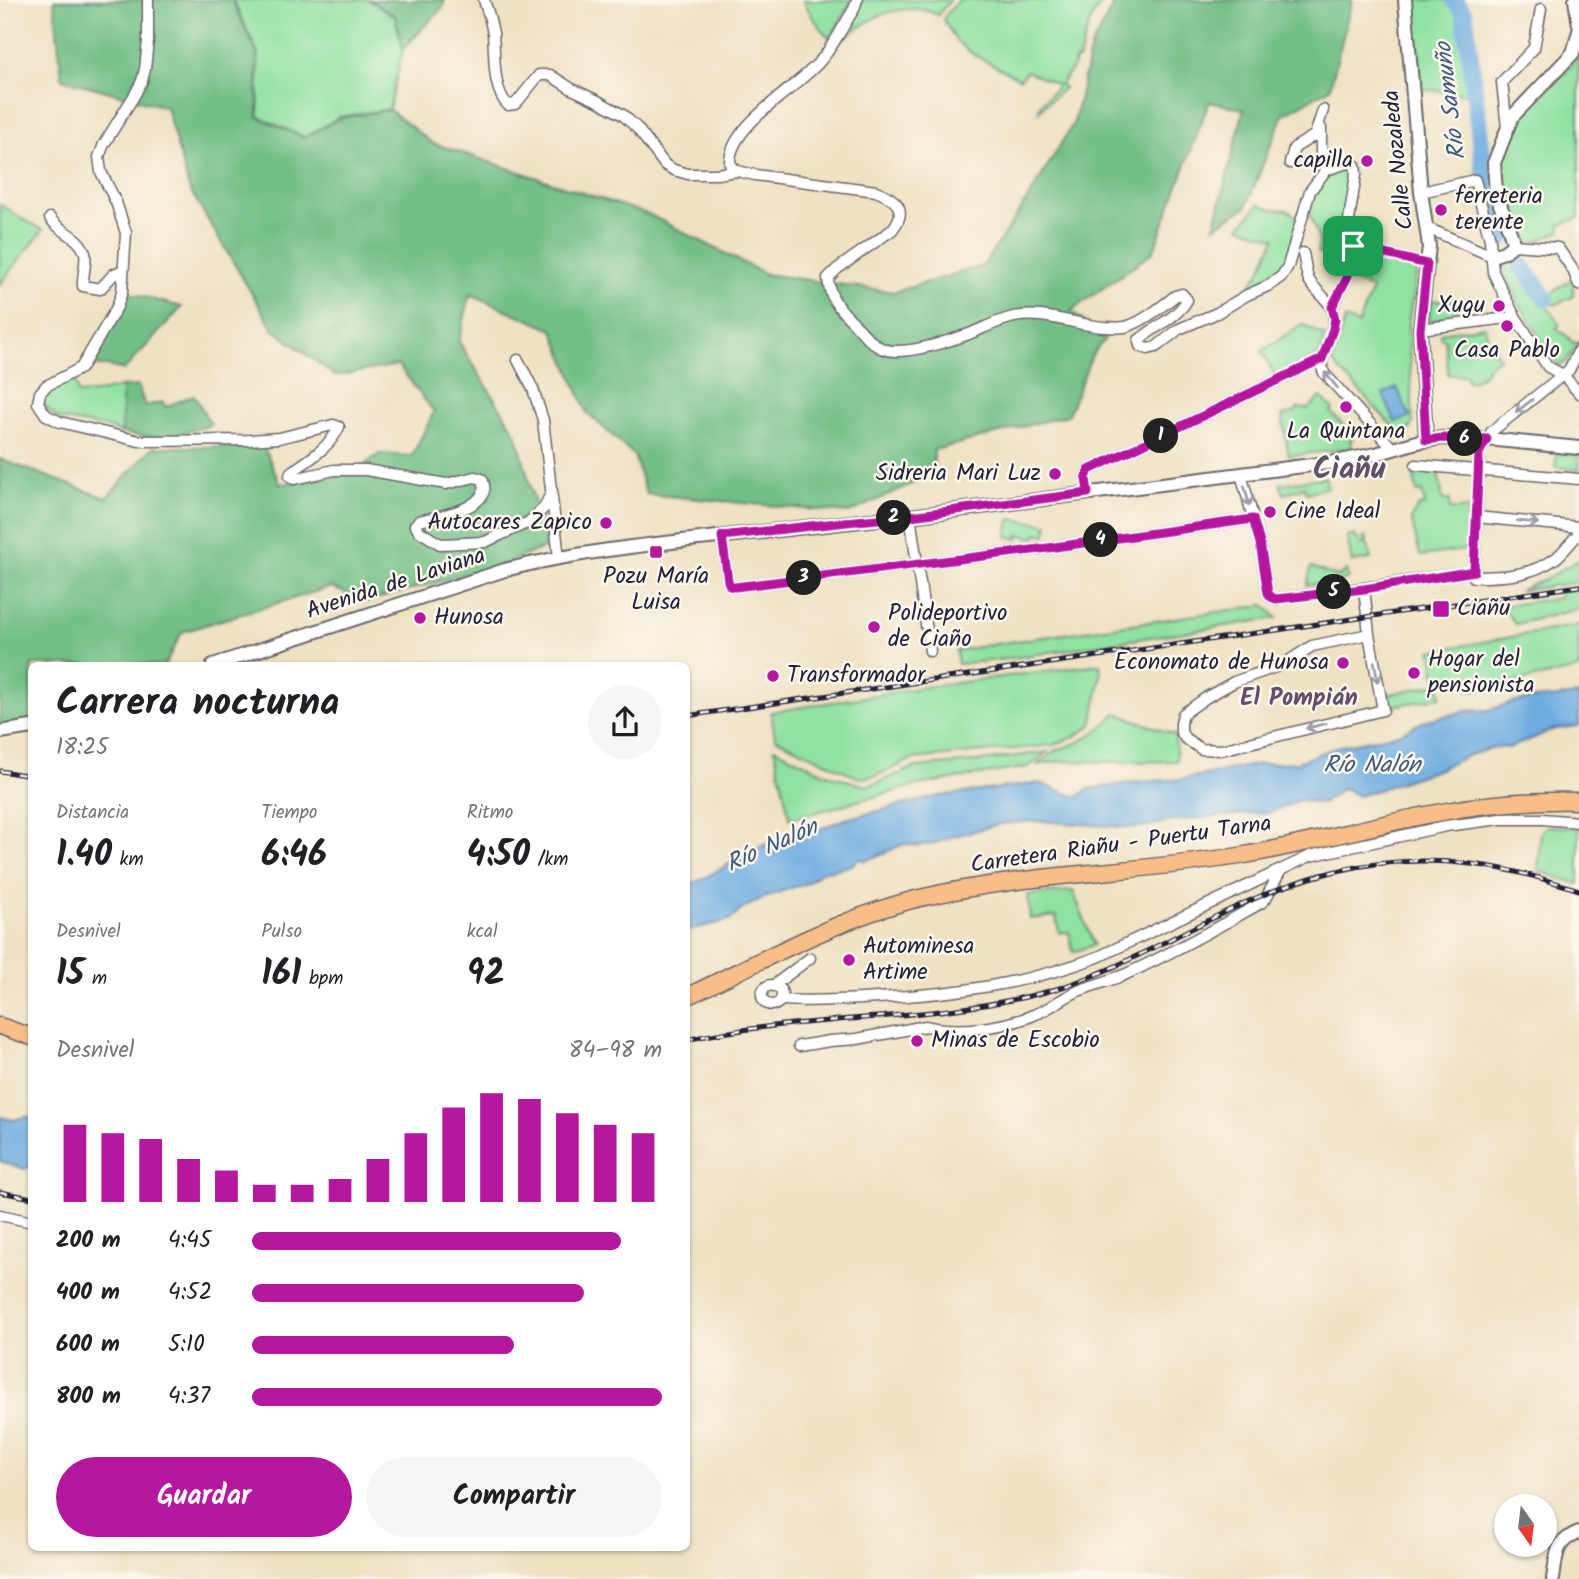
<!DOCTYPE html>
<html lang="es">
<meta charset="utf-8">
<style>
:root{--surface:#fff;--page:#f6f6f6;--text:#202124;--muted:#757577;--accent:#b5179e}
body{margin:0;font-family:Kalam,sans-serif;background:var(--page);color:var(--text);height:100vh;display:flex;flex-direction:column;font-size:26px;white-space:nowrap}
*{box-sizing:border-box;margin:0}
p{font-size:23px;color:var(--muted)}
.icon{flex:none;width:38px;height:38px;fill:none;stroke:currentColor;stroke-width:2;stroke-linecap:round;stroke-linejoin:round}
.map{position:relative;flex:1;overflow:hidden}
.panel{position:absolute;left:28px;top:662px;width:662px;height:889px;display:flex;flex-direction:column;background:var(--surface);border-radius:10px;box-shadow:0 2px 5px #0004}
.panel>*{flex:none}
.needle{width:46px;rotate:166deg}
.tools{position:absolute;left:1494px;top:1494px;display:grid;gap:14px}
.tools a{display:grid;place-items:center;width:63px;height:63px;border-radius:50%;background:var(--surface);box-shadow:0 2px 5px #0004;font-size:35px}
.pin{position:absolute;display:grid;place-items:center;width:60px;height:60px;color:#fff;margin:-30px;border-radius:14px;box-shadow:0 4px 10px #0006}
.km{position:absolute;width:35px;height:35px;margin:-18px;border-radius:50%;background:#222;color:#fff;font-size:19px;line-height:35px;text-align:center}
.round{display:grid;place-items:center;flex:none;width:74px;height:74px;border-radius:37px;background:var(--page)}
.overview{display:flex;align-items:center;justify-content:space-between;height:119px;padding:0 28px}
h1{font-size:38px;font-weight:700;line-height:52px}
.figures{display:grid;grid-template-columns:repeat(3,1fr);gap:10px;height:119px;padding:7px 28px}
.figures div{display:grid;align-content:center}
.figures b{font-size:35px;font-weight:700}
.figures small{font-size:19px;font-weight:400}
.figures p{font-size:19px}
.chart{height:196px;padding:14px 28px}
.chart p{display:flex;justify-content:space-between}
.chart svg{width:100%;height:126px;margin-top:7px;stroke:var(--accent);stroke-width:6}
.action{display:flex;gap:14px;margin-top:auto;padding:14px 28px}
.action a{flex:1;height:80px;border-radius:42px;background:var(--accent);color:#fff;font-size:28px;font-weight:700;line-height:80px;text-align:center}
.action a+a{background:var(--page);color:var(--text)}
ul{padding:0 28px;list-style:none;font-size:23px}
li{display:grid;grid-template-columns:112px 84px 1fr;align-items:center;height:52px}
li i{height:18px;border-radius:9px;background:var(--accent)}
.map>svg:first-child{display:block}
.green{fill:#8fe1a1;stroke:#58826e;stroke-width:2}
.forest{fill:#73bf87;stroke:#4a7061;stroke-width:2}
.water{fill:#6dace0;stroke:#48678e;stroke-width:2}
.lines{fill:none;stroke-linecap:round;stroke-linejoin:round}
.river{stroke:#6dace0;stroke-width:18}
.minor-casing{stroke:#6a656a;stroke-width:13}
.tertiary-casing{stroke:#6a656a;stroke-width:16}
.primary-casing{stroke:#6a656a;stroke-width:19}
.minor{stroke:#fff;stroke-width:10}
.tertiary{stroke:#fff;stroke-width:12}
.primary{stroke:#f7be88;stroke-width:16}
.rail-casing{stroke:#22223b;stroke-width:5}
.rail{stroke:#fbf7ec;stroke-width:2.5;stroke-dasharray:8;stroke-linecap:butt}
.oneway{stroke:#9c9ca7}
.route-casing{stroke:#fff;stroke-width:14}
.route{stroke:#b5179e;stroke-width:9}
.poi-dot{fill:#b5179e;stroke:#fbf7ec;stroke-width:2.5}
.labels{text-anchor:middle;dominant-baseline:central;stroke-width:5;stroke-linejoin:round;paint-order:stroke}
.street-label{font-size:23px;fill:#22223b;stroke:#fbf7ec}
.poi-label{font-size:23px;fill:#22223b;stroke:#fbf7ec;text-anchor:start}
.water-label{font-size:24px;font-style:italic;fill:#40597d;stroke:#fbf7ec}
.neighbourhood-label{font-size:24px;font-weight:bold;fill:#624f6c;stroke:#fbf7ec}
.district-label{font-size:30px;font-weight:bold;fill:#624f6c;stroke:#fbf7ec}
</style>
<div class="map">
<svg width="1579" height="1579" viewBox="0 0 1579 1579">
<rect width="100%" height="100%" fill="#fbf7ec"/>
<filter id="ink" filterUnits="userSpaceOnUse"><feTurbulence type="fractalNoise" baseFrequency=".0143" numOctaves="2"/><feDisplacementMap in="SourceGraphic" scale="14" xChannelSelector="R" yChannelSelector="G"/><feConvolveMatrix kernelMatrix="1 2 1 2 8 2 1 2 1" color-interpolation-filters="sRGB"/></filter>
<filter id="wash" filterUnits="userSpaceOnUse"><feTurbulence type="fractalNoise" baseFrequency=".00686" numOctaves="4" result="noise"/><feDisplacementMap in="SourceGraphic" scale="28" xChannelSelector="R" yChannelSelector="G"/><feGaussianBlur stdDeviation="1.57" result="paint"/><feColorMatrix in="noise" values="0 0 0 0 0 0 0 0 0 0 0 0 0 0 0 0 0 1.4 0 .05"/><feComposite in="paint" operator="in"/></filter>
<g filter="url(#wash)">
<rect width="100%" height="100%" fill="#efe1c2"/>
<!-- green -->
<g class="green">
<polygon points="233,0 369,0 395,16 403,49 389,109 339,117 305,137 259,117 258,53"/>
<polygon points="803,0 852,0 830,39 813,18"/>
<path d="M862,0H950L938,15C921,6 897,8 879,16C866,21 854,32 842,39Z"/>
<path d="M958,0H1104C1086,21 1087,35 1079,59L1075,61L1073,67L1061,84L1064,88L1039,111L1040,106L1058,85L1027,71L1020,79L971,53L956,40L943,19Z"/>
<polygon points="1414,0 1449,0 1456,7 1462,18 1471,94 1421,89"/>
<polygon points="1579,53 1579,218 1559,225 1561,231 1535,242 1519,241 1501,193 1500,161 1519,117 1571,67"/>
<path d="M1348,167L1351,172L1350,247L1345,268H1333L1332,258L1318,252L1319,240L1309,213C1315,190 1323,172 1348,167Z"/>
<polygon points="0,204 19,217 43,230 0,284"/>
<path d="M1259,204L1272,209L1287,210L1299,218C1287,261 1291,276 1245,292L1259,273L1275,238L1240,227Z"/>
<polygon points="1357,254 1417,270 1408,325 1413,424 1408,433 1400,432 1395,429 1332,362 1345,319 1358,324 1372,289 1351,280"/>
<polygon points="1512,256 1523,275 1560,324 1557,329 1567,336 1572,342 1579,343 1566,362 1558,366 1518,302 1501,264 1502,258"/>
<polygon points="1573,278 1574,296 1554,305 1547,296"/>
<polygon points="1472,299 1471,315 1429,321 1431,301"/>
<polygon points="1302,324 1325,336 1320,352 1317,356 1275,376 1262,351"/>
<polygon points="1485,326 1489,343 1500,358 1486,368 1487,371 1472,382 1467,381 1466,375 1448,375 1445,339 1441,339 1440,333"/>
<path d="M74,376L78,394L94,393L122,387V433L105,427L59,419L50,412L41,401C45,387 62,382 74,376Z"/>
<polygon points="1321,397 1333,409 1331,412 1354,437 1350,441 1352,448 1289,456 1282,416 1297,411 1297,408 1308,409"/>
<polygon points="1557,453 1579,455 1579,470 1555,467"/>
<polygon points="1420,471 1438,471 1443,500 1450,500 1450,509 1469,509 1465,550 1420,556 1411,518 1419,506 1425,505 1422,491 1417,492 1413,473"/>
<polygon points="1325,477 1328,487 1307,493 1304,487 1284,494 1280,484"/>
<polygon points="1010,519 1048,524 1046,535 1036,533 1035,538 1019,535 1018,539 1007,537"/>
<polygon points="1355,535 1356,539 1359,539 1359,543 1361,545 1365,543 1363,538 1366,537 1371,559 1352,562 1347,537"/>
<polygon points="1579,560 1579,582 1519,591 1551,576"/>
<polygon points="1311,567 1338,577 1346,570 1348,577 1344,581 1307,585"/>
<polygon points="1579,588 1579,609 1515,624 1502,606 1560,598 1560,591"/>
<polygon points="1265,605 1277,618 998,660 958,664 956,651 995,644"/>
<polygon points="1579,625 1579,669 1470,691 1467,679 1439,684 1441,697 1389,707 1386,695 1438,684 1431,651"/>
<polygon points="1100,664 1101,674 1092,725 1074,737 1053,745 913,759 875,776 859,778 775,738 771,712 925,687"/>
<polygon points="1116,713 1175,735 1177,761 1126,762 1060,761 1036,765 1057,750 1077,743 1102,728"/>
<polygon points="774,748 826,774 866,786 877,783 915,767 974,762 1047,752 1028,767 918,785 790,819"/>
<polygon points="1547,826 1579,828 1579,884 1538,871 1541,832"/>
<polygon points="1073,891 1094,945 1073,952 1069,932 1059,933 1056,916 1030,919 1028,895"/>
</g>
<!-- forest -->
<g class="forest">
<polygon points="54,0 232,0 257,53 258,117 304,138 340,118 390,110 432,143 650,215 765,274 894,292 983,266 1032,192 1074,122 1091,47 1116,0 1352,0 1330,88 1283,115 1246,207 1214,227 1244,109 1209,102 1153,252 1071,311 1105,339 1092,355 1068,415 934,450 933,474 849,513 646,494 634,455 587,413 553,330 470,294 459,342 516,433 547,547 503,564 366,602 331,587 182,632 165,665 32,665 31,719 6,726 0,725 0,459 106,498 153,447 264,447 280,484 349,474 380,454 412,456 434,412 398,365 335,376 273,329 189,188 166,107 62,79"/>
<polygon points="369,0 444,0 444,6 403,49 395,16"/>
<polygon points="126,292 182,307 124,370 108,366 87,366"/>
<path d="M138,386L145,406L163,402L165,407L194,395L211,425C175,435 160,442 122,433V387Z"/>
</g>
<!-- water -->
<g class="water">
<polygon points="1397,388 1410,417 1395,422 1383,394"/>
<path d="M1579,695V726L1555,729L1510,748L1498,747L1469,755L1437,770L1359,796L1344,788L1322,804L1300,800L1271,812L1176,820L1137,828L1038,821L1000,824L948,838C937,845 917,847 904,844L882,854L864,861L861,858L850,866L821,872L807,883L788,889L759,900L741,910L730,920L686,931V887L706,877L761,846L817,830L845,819L939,796L1039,783L1077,797L1088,789L1138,782L1183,779L1259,764L1298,762L1336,747L1398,734L1427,720L1466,711L1488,710L1515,702L1534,699Z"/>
<polygon points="28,1116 31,1119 31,1167 24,1169 0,1161 0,1117 14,1120"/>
</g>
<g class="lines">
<!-- river -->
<g class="river">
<polyline points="1455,0 1464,14 1466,24 1486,186 1502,238"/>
<polyline points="1522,266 1545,298"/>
</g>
</g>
</g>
<g filter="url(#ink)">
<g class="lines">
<!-- minor casing -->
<g class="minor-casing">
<g id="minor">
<path d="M148,0V41L145,69L142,81L134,96L104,144L99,157L101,172L116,202L126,233L122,292L117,307L81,368L46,386L40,393L38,403L46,415L60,422L139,441L249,440L279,438L333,425L339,427C331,446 308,461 291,472L290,476L294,479L334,470H366L446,484L475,477L482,479C496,508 438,516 419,521L415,525L419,531L440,544L485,542L529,522L544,508L552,491"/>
<path d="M484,0C488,11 491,22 493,33C495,54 492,90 508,105L515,104L518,101L539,75H550L572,89L598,101L623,115L637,128L665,165L674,170L688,174H717L737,171"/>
<path d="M857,0L854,9C843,26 834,45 821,60C797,89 728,125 730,164L737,171L755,175L876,191C896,199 909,209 892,230L837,269L828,278C829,299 840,309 854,323C862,332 870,343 881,348C902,358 948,341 969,334C984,328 999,320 1014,317C1044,311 1075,325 1104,327C1111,327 1119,328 1125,327C1143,322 1161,307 1175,296L1182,294L1187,300C1176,319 1155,326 1139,340L1140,346L1148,349L1156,347L1179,329L1217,313L1247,295L1270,285L1282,276L1288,266L1310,191L1326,170L1350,162L1355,165L1356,174L1348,227L1353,246L1348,276L1332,308"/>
<polyline points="1321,128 1321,159 1332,167"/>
<polyline points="1507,128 1502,82 1534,48 1541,9"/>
<polyline points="1290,163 1294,148 1315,135 1323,110"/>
<polyline points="1421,192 1475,180 1490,240 1493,272 1513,313 1548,367 1563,375 1579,393"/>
<path d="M50,218C59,232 79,235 85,253C87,260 82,277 83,286L100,289L114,274L123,270"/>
<polyline points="1427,228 1492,256"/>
<polyline points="1513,245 1558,248 1573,270 1579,285"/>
<polyline points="1353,246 1427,264"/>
<path d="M1303,253C1305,261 1306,274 1309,280C1317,294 1335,302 1334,321C1334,338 1316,357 1324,373L1393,449"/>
<polyline points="1420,329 1515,317"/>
<path d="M1579,350L1569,370L1492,431L1479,453L1474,577C1503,577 1531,576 1556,558C1564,551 1572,541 1579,533"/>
<polyline points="518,360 533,389 543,420 559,558"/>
<polyline points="1416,465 1579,479"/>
<polyline points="1241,474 1260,543 1268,593 1271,597 1276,599 1364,588 1474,571"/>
<polyline points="1088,493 1086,478 1089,470 1322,359"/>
<polyline points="910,516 930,651"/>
<polyline points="1476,517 1579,527"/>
<polyline points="722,536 728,581 730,586 735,587 1048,548 1253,519"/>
<polyline points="1364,588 1369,634 1383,710 1221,750 1201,749 1185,738 1181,732 1181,723 1183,714 1207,697 1234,682 1284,664 1312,646 1369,634"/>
<circle cx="772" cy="995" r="10"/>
<polyline points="773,986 810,958"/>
<path d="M782,1000C814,1002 846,1000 878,998C953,994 1027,984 1098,957L1310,856L1446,826L1500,819H1542L1579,822"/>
<path d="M799,1046L830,1041L857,1039L926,1026C958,1034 1007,1027 1036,1014C1051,1008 1064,997 1078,991C1093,985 1109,981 1124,975C1171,954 1216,928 1261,903L1266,898L1281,870"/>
<polyline points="0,1215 32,1222"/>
</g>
</g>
<!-- tertiary casing -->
<g class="tertiary-casing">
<g id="tertiary">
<polyline points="1405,0 1421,192 1429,246 1420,329 1426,440"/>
<polyline points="1575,0 1579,25"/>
<polyline points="1492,256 1504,252 1513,245 1512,238 1496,193 1494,163 1512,117 1573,53 1579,31"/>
<path d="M213,665L505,570C574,552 646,545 717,537C782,530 846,522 910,516L1335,462L1376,454L1417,442L1442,438L1487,439L1579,448"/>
<polyline points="0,732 32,727"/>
<path d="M1553,1579C1557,1555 1554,1542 1579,1532"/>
</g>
</g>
<!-- primary casing -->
<g class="primary-casing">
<g id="primary">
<path d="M686,997C759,962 841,917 920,898C1027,873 1137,873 1245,855C1313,843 1379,823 1447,811C1490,803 1535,800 1579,801"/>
<polyline points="0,1026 32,1037"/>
</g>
</g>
<!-- minor -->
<use href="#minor" class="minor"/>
<!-- tertiary -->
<use href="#tertiary" class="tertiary"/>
<!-- primary -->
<use href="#primary" class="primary"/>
<!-- rail casing -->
<g class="rail-casing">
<g id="rail">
<polyline points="686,716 1579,586"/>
<polyline points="0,771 32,776"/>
<path d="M686,1040C803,1014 926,1023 1042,993C1100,978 1153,947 1207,921C1293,877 1373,852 1471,864C1508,868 1544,879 1579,890"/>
<polyline points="0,1192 32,1198"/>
</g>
</g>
<!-- rail -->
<use href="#rail" class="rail"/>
</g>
<!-- one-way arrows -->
<defs><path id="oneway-shaft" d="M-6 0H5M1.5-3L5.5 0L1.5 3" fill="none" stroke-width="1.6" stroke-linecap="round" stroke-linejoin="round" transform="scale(1.75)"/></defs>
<g class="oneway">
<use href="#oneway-shaft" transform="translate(1331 380) rotate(-130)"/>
<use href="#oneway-shaft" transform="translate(1524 406) rotate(142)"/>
<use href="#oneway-shaft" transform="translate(1247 496) rotate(75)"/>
<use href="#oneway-shaft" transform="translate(1528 522) rotate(6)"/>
<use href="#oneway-shaft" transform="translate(1376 672) rotate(80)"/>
<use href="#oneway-shaft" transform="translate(1316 726) rotate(166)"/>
</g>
</g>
<g class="lines" filter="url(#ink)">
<!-- route casing -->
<g class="route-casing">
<polygon id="route" points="1353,246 1427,264 1420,330 1426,440 1442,438 1487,439 1479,453 1474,571 1364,589 1276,599 1271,597 1268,593 1260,543 1253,519 1048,548 735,587 730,586 728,581 722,536 846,522 910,516 1088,493 1086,478 1089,470 1322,359 1333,329 1335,319 1332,307 1348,276"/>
</g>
<!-- route -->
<use href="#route" class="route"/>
</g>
<!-- markers -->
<g class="poi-dot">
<circle cx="1367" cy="161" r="7"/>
<circle cx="1441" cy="210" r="7"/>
<circle cx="1499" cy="306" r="7"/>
<circle cx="1507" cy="326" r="7"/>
<circle cx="1346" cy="407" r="7"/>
<circle cx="1055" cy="474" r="7"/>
<circle cx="1270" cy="512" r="7"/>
<circle cx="606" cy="523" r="7"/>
<rect x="649" y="545" width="14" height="14" rx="3.5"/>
<rect x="1432" y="600" width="18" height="18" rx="3.5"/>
<circle cx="420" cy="618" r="7"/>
<circle cx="874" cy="627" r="7"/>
<circle cx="1343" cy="663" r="7"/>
<circle cx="1414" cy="673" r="7"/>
<circle cx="773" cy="676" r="7"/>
<circle cx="849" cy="960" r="7"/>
<circle cx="917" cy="1041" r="7"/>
</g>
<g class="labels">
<!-- street labels -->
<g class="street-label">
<text transform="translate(1399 160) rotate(-96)">Calle Nozaleda</text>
<text transform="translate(396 584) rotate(-18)">Avenida de Laviana</text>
<text transform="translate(1121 845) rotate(-8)">Carretera Riañu - Puertu Tarna</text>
</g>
<!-- poi labels -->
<g class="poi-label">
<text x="1353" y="161" text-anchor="end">capilla</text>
<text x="1455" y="197">ferreteria<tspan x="1455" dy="26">terente</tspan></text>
<text x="1485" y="306" text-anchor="end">Xugu</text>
<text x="1507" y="351" text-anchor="middle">Casa Pablo</text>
<text x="1346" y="432" text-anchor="middle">La Quintana</text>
<text x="1041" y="474" text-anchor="end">Sidreria Mari Luz</text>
<text x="1284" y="512">Cine Ideal</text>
<text x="592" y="523" text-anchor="end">Autocares Zapico</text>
<text x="656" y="577" text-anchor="middle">Pozu María<tspan x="656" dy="26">Luisa</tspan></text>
<text x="1457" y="609">Ciañu</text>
<text x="888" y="614">Polideportivo<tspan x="888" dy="26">de Ciaño</tspan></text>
<text x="434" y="618">Hunosa</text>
<text x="1428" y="660">Hogar del<tspan x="1428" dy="26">pensionista</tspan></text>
<text x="1329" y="663" text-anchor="end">Economato de Hunosa</text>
<text x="787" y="676">Transformador</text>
<text x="863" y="947">Autominesa<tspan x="863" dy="26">Artime</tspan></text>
<text x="931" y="1041">Minas de Escobio</text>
</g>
<!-- water labels -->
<g class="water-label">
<text transform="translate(1451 101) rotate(-97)">Río Samuño</text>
<text x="1372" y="765">Río Nalón</text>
<text transform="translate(772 846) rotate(-24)">Río Nalón</text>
</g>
<!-- neighbourhood labels -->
<g class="neighbourhood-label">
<text x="1299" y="698">El Pompián</text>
</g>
<!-- district labels -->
<g class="district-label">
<text x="1349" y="470">Ciañu</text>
</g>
</g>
</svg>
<div class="tools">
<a><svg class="needle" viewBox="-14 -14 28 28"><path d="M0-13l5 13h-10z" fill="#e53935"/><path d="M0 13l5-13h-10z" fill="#757577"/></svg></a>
</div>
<div class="pin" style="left:1353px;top:246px;background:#1e9e55"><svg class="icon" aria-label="arrive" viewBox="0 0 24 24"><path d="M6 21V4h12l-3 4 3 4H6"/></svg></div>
<b class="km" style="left:1161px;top:436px">1</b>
<b class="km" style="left:894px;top:518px">2</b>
<b class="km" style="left:804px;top:578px">3</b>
<b class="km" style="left:1101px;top:540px">4</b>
<b class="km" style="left:1334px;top:592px">5</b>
<b class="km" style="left:1465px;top:439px">6</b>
<section class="panel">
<div class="overview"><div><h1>Carrera nocturna</h1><p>18:25</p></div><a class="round"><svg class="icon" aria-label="share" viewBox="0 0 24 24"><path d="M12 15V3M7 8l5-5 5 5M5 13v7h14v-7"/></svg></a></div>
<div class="figures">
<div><p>Distancia</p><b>1.40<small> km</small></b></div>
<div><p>Tiempo</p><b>6:46</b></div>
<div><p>Ritmo</p><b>4:50<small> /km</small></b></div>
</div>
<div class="figures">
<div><p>Desnivel</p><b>15<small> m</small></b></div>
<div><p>Pulso</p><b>161<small> bpm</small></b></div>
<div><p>kcal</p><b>92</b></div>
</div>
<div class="chart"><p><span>Desnivel</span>84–98 m</p>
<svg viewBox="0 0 160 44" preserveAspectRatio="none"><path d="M5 44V17M15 44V20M25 44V22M35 44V29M45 44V33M55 44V38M65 44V38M75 44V36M85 44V29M95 44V20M105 44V11M115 44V6M125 44V8M135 44V13M145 44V17M155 44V20"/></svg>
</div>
<ul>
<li><b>200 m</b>4:45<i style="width:90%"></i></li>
<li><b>400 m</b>4:52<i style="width:81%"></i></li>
<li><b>600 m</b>5:10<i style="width:64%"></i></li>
<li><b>800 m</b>4:37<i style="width:100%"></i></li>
</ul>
<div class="action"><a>Guardar</a><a>Compartir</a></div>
</section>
</div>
